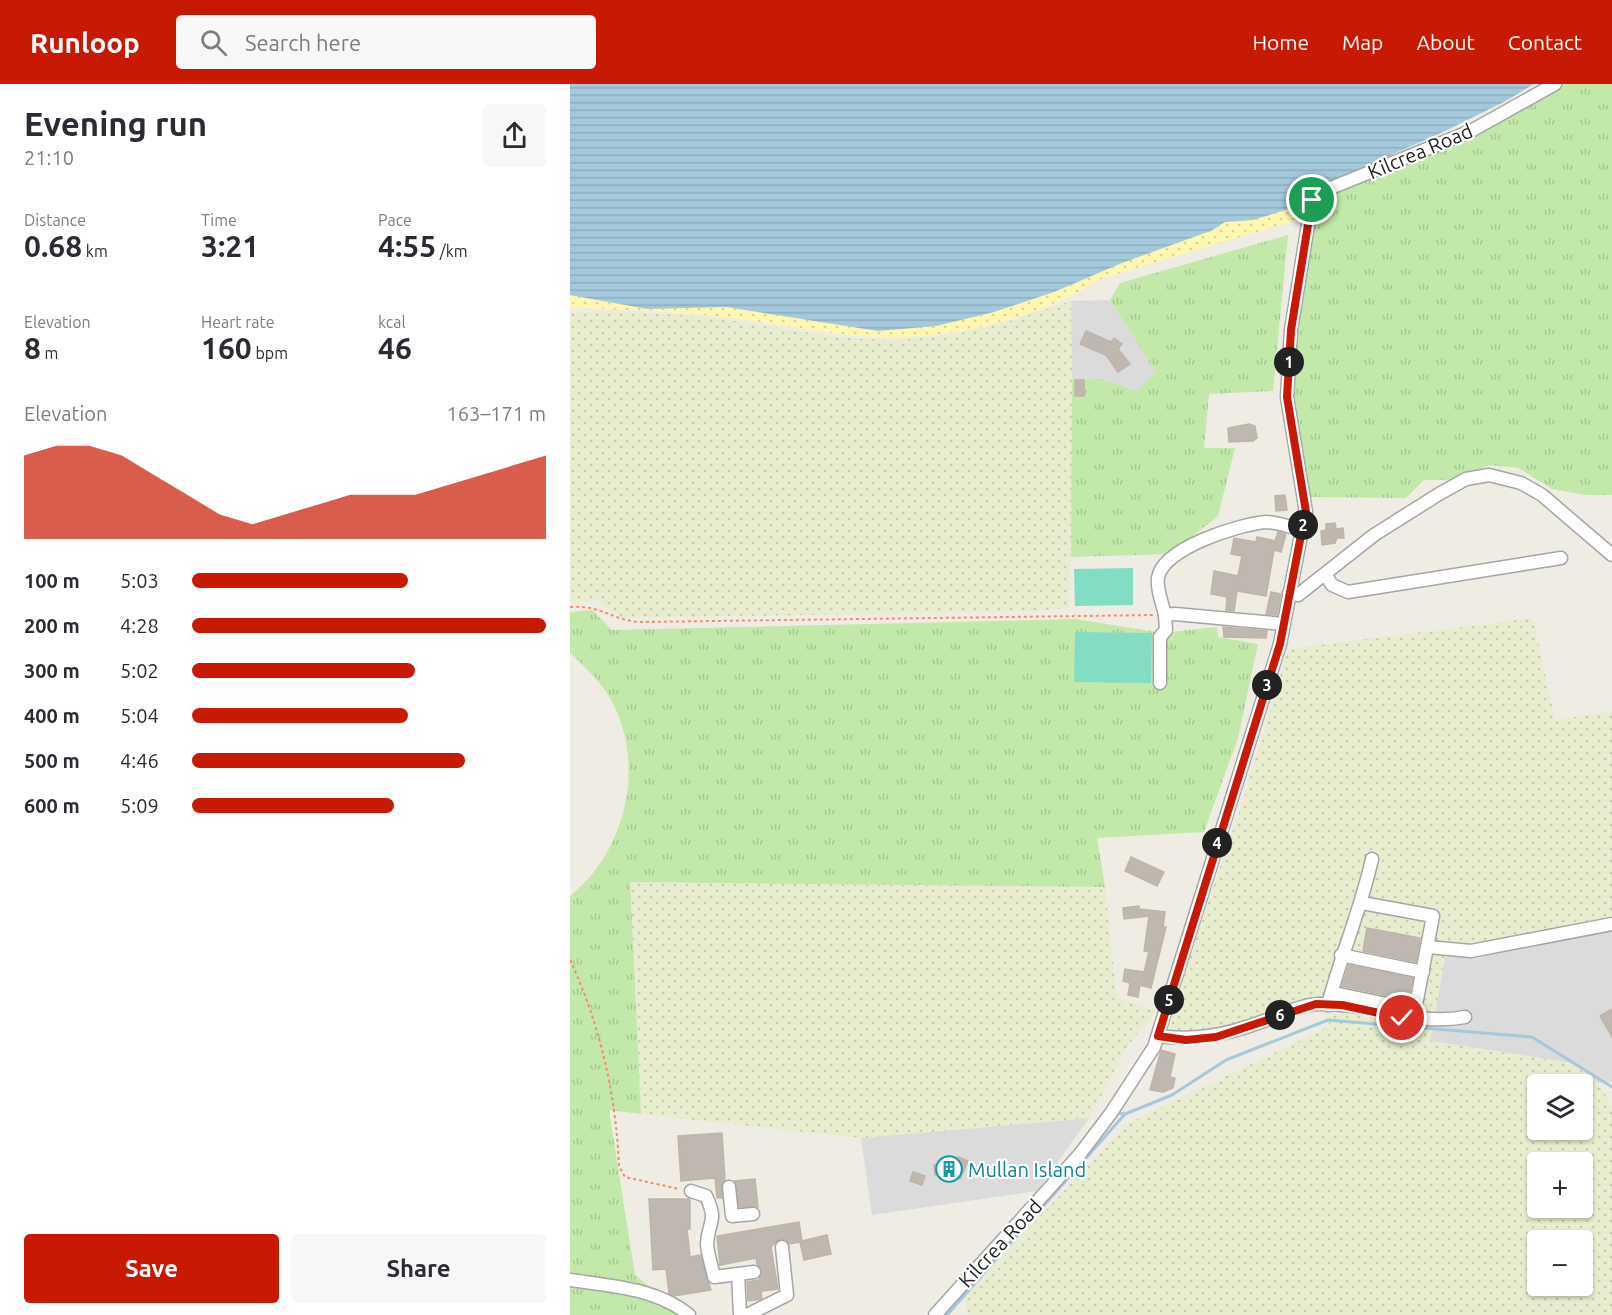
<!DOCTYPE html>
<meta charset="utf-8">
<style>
:root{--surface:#fff;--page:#f7f7f7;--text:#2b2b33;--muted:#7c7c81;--accent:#c81903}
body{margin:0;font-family:Ubuntu,sans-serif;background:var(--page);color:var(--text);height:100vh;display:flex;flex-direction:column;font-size:22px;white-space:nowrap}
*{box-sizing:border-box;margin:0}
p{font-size:20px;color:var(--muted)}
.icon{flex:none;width:33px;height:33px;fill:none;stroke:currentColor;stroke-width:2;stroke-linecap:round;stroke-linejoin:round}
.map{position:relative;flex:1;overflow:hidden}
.sheet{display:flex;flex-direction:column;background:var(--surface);width:570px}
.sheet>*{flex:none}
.tools{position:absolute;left:957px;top:990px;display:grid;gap:12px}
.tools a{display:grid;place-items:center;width:66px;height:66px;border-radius:6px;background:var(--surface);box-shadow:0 2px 4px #0004;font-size:30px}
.pin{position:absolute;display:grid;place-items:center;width:51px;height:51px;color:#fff;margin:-26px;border:3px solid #fff;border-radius:50%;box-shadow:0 2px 6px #0007}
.km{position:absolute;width:30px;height:30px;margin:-15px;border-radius:50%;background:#222;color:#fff;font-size:16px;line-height:30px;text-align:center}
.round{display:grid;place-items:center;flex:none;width:63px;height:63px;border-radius:6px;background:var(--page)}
.headline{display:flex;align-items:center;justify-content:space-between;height:102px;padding:0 24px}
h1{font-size:33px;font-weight:600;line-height:45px}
.stats{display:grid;grid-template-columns:repeat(3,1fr);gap:9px;height:102px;padding:6px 24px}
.stats div{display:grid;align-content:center}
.stats b{font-size:30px;font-weight:600}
.stats small{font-size:16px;font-weight:400}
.stats p{font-size:16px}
.chart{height:168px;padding:12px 24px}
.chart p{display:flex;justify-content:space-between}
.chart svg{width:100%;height:108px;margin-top:6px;fill:var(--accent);opacity:.7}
.button{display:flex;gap:12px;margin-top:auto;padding:12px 24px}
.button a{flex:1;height:69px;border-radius:6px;background:var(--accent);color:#fff;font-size:24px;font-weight:600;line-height:69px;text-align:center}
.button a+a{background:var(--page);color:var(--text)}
ul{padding:0 24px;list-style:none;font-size:20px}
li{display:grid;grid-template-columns:96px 72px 1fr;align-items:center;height:45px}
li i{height:15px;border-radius:8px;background:var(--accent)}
header{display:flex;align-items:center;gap:36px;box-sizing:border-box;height:84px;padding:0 30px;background:var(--accent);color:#fff}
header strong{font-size:28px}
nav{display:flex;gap:33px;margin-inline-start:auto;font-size:21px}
.search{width:420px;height:54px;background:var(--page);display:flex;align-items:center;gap:15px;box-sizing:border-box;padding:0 21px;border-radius:6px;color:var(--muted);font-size:22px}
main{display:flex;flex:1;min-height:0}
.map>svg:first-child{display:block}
.residential{fill:#dcdbdb}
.farmland{fill:url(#farmland-dots);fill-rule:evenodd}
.grass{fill:url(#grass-tufts)}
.sand{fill:url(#sand-dots)}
.pitch{fill:#83ddc4}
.water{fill:url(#water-rules)}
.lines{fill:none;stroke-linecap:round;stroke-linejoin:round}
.stream{stroke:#a5c9dc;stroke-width:3}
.building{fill:#bfb8b0;stroke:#c0b4a6;stroke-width:1.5}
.minor-casing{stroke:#a5a5a5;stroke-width:15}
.path{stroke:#f7896c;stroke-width:2;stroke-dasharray:3 3;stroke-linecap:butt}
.minor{stroke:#fff;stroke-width:12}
.route-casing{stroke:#fff;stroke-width:12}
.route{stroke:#c81903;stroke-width:8}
.labels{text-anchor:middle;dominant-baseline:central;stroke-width:4.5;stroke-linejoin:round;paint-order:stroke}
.street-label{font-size:20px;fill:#1e1e1e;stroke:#fff}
.culture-label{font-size:20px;fill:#0d838f;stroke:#fff;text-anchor:start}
</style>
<header>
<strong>Runloop</strong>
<div class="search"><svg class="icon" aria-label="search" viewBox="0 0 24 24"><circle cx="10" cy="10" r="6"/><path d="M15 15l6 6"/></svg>Search here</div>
<nav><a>Home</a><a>Map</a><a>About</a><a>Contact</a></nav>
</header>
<main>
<section class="sheet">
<div class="headline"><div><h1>Evening run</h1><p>21:10</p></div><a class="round"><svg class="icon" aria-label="share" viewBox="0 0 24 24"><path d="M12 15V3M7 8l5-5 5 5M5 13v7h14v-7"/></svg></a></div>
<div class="stats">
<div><p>Distance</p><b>0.68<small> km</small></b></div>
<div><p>Time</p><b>3:21</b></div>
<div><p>Pace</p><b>4:55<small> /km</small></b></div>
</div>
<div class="stats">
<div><p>Elevation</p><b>8<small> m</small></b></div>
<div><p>Heart rate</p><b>160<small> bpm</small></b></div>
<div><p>kcal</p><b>46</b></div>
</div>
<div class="chart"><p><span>Elevation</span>163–171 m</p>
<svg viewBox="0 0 160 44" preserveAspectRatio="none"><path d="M0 44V10L10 6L20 6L30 10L40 18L50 26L60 34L70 38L80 34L90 30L100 26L110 26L120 26L130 22L140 18L150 14L160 10V44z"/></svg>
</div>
<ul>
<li><b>100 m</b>5:03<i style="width:61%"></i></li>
<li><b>200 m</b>4:28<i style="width:100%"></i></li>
<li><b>300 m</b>5:02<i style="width:63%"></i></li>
<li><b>400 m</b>5:04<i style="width:61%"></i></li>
<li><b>500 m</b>4:46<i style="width:77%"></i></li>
<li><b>600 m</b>5:09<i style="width:57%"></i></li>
</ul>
<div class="button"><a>Save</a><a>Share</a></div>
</section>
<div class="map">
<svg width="1042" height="1231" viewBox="0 0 1042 1231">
<defs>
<pattern id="farmland-dots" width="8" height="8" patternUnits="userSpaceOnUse" patternTransform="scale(1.5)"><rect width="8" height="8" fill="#e8edcf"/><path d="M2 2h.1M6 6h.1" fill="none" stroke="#c7cbb1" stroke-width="1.8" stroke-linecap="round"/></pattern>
<pattern id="grass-tufts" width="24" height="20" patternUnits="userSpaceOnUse" patternTransform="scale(1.5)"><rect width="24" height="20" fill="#c2e8aa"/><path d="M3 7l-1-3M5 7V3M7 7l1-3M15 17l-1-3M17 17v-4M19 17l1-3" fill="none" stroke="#a6c792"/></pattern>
<pattern id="sand-dots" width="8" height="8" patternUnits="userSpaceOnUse" patternTransform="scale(1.5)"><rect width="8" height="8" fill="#fef7b2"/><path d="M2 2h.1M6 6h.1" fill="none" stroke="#d9d399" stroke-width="1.8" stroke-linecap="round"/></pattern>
<pattern id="water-rules" width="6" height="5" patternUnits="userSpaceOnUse" patternTransform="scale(1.5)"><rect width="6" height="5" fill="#a5c9dc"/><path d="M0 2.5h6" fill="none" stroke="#8eacbc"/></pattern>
</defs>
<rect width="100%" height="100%" fill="#efece4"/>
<!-- residential -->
<g class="residential">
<polygon points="540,216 586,288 566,307 533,295 502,296 501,217"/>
<polygon points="1042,844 1042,998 1028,999 1002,979 860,957 875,873"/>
<polygon points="519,1034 467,1107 302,1131 291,1054"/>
</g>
<!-- farmland -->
<g class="farmland">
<polygon points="501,217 503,366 499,524 463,527 53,534 25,516 0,518 0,229 32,227 133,232 275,254 329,256 382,251 437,238"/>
<path d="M963,534L985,636L1042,627V844L875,873L860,957L1002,979L1028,999L1042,1022V1231H398L395,1212L557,1040L760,942L749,911L629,951L595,943L674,714L718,565ZM968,1000H1012V1046H968ZM968,1078H1012V1124H968ZM968,1156H1012V1202H968Z"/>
<polygon points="60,798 535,803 547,914 587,927 559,960 519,1034 291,1054 71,1030"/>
</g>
<!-- grass -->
<g class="grass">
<polygon points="995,0 1042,0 1042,411 1015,411 982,405 949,384 919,381 884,396 854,396 836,414 739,413 722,293 745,123 763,118 761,108 904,49"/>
<polygon points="718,151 703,307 639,310 634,364 665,364 648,432 600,470 501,473 502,296 533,295 566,307 586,288 540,216 550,199"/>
<path d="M22,526L42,546L506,535L592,549L647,543L648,553L688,560L668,654L634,748L527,754L535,803L60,798L71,1030L39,1026L65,1191L114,1231H0V812C58,766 78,674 37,609C27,594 13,581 0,569V528Z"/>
</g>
<!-- sand -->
<path class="sand" d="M729,114L730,135L533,194C462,238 373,258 290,252C241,248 194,237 145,232C97,227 48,226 0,223V194L593,150Z"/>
<!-- pitch -->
<g class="pitch">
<polygon points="563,484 563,521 505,522 504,485"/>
<polygon points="505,548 582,549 581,599 504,598"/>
</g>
<!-- water -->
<polygon class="water" points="0,0 964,0 934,18 873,48 737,108 716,126 683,136 655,138 643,146 552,179 484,208 424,228 366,242 308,247 156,223 77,225 0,211"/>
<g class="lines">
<!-- stream -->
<g class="stream">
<polyline points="546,1029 555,1030 602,1011 656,976 758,936 962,953 1042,1003"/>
<polyline points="377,1231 555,1030"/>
</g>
</g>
<!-- building -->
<g class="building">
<polygon points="516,247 541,258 544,254 552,260 548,265 560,280 548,288 536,271 510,260"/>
<rect x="505" y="296" width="9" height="16"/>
<polygon points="679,340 685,342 687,354 683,357 659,358 658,344"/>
<polygon points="715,411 717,426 706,427 705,412"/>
<polygon points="765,439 766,445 773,444 774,454 767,454 765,459 752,461 751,447 756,446 756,440"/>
<polygon points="708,448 716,450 711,468 704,466 696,512 667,507 664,527 656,526 657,513 641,510 644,487 668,492 672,472 661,470 664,454 686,458 687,453 705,457"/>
<polygon points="701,508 711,510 707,531 696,530"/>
<polygon points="653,543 697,547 696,554 654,553"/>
<polygon points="561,773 594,788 587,802 555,787"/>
<polygon points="569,822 569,825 595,828 593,843 596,843 581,904 570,901 568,913 558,911 560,899 553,897 555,885 574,888 579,868 574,867 579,832 554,835 553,824"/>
<polygon points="797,844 850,854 846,878 793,867"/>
<polygon points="779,881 843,894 838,916 772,902"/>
<polygon points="1042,925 1042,953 1030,932"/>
<polygon points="591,966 605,970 600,993 605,994 603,1004 593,1008 580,1006"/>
<polygon points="152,1049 155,1096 151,1100 152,1114 147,1114 145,1094 111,1097 108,1052"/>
<polygon points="388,1073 398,1077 390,1095 378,1090 365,1091 364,1081 386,1078"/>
<polygon points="343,1088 355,1092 352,1101 340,1097"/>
<polygon points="185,1095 188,1123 169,1123 164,1097"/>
<polygon points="79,1115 120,1115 120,1145 117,1145 120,1173 130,1171 141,1206 104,1212 99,1209 96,1185 83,1186"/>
<polygon points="229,1138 232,1157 257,1151 261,1170 234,1176 230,1158 219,1160 215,1155 208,1156 201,1163 208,1205 191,1207 192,1215 178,1217 177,1198 189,1196 191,1184 187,1180 186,1174 150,1181 147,1152"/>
</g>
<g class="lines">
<!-- minor casing -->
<g class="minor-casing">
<g id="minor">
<polyline points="755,490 762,501 778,508 991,474"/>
<polyline points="719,509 728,511 804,451 869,410 896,395 919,391 951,399 972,411 1042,471"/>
<path d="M714,540L605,530L595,531C593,521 586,505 588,494C592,464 670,440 696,438C707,438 721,443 732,446"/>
<polyline points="590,599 590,553 596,546 595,531"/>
<polyline points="858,863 901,867 1042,840"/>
<polyline points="771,871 853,888"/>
<polyline points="769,910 845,926 863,832 792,819"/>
<path d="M758,921C771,871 791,825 802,775"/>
<path d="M588,952C625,957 656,951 691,938C709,932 730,921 748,920C798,918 844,943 895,933"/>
<polyline points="159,1103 162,1132 183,1130"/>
<path d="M121,1107L136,1112C148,1139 139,1134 137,1159C137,1169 142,1182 144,1193L184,1188"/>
<polyline points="168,1190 170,1231"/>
<path d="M0,1196C40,1202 87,1204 119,1231"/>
<polyline points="177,1231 217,1211 212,1163"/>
<polyline points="365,1231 510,1070 541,1029 584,963 710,560 732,446 736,428 717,313 721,246 742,116 751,108 901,47 985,0"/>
</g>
</g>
<!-- path -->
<g class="path">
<path d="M0,523C32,521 42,536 69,538L585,531"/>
<path d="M0,876C30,940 46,1011 49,1082L55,1093L109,1105"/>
</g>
<!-- minor -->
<use href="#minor" class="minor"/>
</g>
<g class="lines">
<!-- route casing -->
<g class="route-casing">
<polyline id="route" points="742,116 721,246 717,313 736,428 732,446 710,560 588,952 616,956 646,953 746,920 772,921 832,934"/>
</g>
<!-- route -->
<use href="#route" class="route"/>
</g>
<!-- icons -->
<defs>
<g id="building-ring" transform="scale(1.35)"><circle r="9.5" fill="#fff" stroke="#0f9aa8" stroke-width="1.5"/><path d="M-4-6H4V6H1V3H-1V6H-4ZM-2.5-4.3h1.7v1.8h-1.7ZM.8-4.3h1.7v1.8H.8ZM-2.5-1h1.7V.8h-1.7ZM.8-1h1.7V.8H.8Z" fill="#0f9aa8"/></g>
</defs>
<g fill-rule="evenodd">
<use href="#building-ring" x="379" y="1085"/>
</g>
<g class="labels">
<!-- street labels -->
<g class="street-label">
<text transform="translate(850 67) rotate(-23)">Kilcrea Road</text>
<text transform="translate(430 1159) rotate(-47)">Kilcrea Road</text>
</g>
<!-- culture labels -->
<g class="culture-label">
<text x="398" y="1085">Mullan Island</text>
</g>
</g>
</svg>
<div class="tools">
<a><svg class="icon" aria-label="layers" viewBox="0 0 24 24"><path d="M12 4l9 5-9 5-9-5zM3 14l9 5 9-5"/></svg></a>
<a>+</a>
<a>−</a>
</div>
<div class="pin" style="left:742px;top:116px;background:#1e9e55"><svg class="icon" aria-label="arrive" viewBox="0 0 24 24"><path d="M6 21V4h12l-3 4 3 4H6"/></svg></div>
<div class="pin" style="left:832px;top:934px;background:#d93025"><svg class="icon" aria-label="check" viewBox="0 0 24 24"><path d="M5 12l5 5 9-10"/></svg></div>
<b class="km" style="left:719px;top:278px">1</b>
<b class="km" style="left:733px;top:441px">2</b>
<b class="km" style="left:697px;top:601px">3</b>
<b class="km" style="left:647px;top:759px">4</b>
<b class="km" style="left:599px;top:916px">5</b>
<b class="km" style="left:710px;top:931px">6</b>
</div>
</main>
